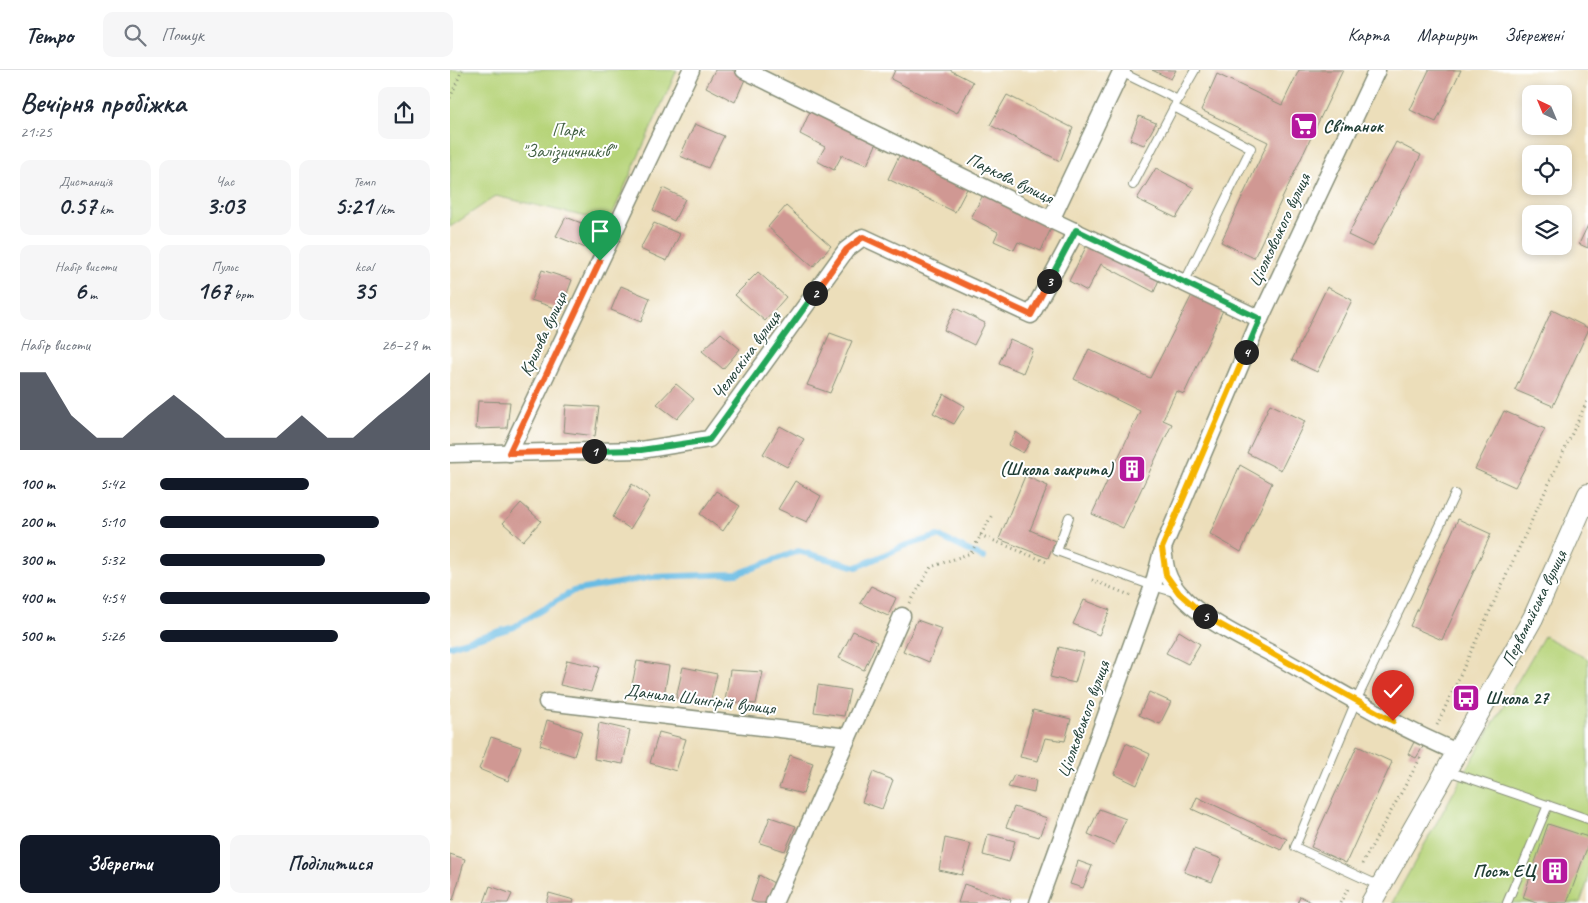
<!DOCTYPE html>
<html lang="uk">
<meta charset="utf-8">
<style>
:root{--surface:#fff;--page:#f6f6f7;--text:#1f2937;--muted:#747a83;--line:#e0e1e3;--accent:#111827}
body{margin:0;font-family:Caveat,sans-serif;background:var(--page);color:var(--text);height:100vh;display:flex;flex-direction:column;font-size:19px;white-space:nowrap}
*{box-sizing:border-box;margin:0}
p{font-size:16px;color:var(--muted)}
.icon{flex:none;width:28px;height:28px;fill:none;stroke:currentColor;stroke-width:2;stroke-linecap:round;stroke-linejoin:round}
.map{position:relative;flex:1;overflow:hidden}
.sheet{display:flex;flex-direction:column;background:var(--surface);width:450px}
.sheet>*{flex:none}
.needle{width:32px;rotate:316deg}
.buttons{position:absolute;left:1072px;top:15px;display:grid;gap:10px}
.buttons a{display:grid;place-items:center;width:50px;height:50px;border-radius:10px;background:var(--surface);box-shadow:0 2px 8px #0003;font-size:25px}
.pin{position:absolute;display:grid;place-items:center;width:42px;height:42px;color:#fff;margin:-51px -21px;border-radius:50% 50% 50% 0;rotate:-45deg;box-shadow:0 0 5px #0007}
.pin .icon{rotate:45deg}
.km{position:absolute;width:25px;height:25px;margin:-12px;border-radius:50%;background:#222;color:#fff;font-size:14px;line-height:25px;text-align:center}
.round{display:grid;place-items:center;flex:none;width:52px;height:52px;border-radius:10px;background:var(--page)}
.summary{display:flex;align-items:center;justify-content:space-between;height:85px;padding:0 20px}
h1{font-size:28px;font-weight:800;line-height:38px}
.figures{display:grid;grid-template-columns:repeat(3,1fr);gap:8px;height:85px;padding:5px 20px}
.figures div{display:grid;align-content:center;border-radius:10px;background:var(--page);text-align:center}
.figures b{font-size:25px;font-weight:800}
.figures small{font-size:14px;font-weight:400}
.figures p{font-size:14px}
.chart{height:140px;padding:10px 20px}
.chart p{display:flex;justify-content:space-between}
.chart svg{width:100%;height:90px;margin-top:5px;fill:var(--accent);opacity:.7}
.cta{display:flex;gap:10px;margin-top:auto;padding:10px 20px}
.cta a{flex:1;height:58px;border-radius:10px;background:var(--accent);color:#fff;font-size:20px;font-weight:800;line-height:58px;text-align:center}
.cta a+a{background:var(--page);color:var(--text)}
ul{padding:0 20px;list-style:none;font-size:16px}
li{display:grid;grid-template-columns:80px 60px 1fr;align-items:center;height:38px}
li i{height:12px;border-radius:6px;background:var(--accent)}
header{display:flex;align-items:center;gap:30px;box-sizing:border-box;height:70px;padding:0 25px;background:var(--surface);border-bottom:1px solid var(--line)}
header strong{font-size:24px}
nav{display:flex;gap:28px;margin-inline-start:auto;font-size:18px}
.search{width:350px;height:45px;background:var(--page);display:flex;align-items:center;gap:12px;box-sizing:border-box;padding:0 18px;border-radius:10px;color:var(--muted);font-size:19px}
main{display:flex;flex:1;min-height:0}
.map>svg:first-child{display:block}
.green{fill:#b7d47a;stroke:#6b8857}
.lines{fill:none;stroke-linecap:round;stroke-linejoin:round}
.stream{stroke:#69bce4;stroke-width:6}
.building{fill:#d09893}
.service-casing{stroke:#868e77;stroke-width:10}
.minor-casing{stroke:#868e77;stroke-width:19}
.tertiary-casing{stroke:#868e77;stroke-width:22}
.path{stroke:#868e77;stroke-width:3;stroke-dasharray:1 4;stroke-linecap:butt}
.service{stroke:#fff;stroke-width:8}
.minor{stroke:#fff;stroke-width:16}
.tertiary{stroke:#fff;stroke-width:20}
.split-1-casing{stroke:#fff;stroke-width:10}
.split-2-casing{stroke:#fff;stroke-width:10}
.split-3-casing{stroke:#fff;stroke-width:10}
.split-4-casing{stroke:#fff;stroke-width:10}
.split-5-casing{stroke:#fff;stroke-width:10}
.split-6-casing{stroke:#fff;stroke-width:10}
.split-1{stroke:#f0652b;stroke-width:6}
.split-2{stroke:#22a559;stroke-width:6}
.split-3{stroke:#f0652b;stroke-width:6}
.split-4{stroke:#22a559;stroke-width:6}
.split-5{stroke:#f5b400;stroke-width:6}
.split-6{stroke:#f5b400;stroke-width:6}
.labels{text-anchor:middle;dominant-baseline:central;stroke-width:4;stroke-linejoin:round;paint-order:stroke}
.poi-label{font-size:18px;font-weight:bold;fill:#1f3d34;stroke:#fff;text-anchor:start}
.park-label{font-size:18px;fill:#456346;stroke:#fff}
.street-label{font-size:18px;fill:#1f3d34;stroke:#fff}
</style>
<header>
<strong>Tempo</strong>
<div class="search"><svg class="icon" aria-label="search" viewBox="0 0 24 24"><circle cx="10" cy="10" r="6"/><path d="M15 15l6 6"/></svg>Пошук</div>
<nav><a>Карта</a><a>Маршрут</a><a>Збережені</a></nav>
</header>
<main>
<section class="sheet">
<div class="summary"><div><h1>Вечірня пробіжка</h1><p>21:25</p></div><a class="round"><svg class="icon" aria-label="share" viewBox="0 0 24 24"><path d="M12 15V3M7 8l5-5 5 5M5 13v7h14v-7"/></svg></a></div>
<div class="figures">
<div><p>Дистанція</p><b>0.57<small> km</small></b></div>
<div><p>Час</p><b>3:03</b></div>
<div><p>Темп</p><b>5:21<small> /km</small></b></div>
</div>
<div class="figures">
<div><p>Набір висоти</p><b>6<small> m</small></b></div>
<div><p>Пульс</p><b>167<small> bpm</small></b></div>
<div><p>kcal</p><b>35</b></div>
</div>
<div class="chart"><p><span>Набір висоти</span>26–29 m</p>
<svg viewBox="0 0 160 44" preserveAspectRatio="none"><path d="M0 44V6L10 6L20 27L30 38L40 38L50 27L60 17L70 27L80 38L90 38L100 38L110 27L120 38L130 38L140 27L150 17L160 6V44z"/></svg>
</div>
<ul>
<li><b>100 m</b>5:42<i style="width:55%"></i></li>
<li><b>200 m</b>5:10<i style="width:81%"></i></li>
<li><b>300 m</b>5:32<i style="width:61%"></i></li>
<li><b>400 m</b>4:54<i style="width:100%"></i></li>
<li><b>500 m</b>5:26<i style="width:66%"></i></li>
</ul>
<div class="cta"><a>Зберегти</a><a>Поділитися</a></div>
</section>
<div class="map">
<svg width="1138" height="833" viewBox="0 0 1138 833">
<rect width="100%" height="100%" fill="#fff"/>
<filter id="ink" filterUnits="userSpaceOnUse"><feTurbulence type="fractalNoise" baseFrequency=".02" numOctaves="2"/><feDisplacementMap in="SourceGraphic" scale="10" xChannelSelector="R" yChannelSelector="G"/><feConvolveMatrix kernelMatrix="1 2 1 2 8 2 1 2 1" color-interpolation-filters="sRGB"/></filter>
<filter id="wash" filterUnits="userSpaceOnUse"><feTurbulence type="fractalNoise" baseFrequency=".0096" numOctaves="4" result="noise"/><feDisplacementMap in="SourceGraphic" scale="20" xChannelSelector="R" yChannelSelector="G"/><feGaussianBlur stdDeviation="1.12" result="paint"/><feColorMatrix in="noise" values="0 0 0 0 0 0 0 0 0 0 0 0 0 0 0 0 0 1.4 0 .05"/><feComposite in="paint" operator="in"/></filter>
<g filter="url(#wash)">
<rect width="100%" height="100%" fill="#ecdeba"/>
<!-- green -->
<g class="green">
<polygon points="0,0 227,0 159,152 46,126 0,157"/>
<polygon points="1094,566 1138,589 1138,811 1130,833 942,833 1011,709"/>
</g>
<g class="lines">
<!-- stream -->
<polyline class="stream" points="0,576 64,557 123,521 202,507 287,504 348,481 407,497 454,476 488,466 534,488"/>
</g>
<g id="blocks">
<!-- building -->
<g class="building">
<polygon points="265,0 282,0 296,7 285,32 256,17"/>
<polygon points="445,0 500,0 523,12 507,43 441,9"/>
<polygon points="702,0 726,0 721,9"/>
<polygon points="849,0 893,0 804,188 771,172 818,72 751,40 767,4 832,35"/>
<polygon points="979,0 1011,0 986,52 960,40"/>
<polygon points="557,25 623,58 610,91 540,55"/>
<polygon points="361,39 428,70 417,95 392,85 384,100 367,91 375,77 350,64"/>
<polygon points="689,46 706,53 694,75 680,70"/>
<polygon points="245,54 274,66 258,98 230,86"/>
<polygon points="946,72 971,85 923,177 898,165"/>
<polygon points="451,82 519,115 505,142 438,109"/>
<polygon points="706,98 744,118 726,148 687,129"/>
<polygon points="213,118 235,129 224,151 203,140"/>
<polygon points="534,123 602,156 591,181 568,172 564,180 544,171 548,162 521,148"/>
<polygon points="336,136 381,176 363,197 318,157"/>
<polygon points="116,147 144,158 138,179 106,166"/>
<polygon points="204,153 230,164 217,191 190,179"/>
<polygon points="1138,155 1138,178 1129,174"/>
<polygon points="639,171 710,207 704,222 651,194 637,221 619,211"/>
<polygon points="92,200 122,210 111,240 81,230"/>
<polygon points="308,202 336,227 315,251 285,225"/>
<polygon points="171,216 200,228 191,252 161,240"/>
<polygon points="877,217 902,230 867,302 842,290"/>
<polygon points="743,223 774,238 734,324 726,321 713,350 722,354 673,458 642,444 690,341 624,309 639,279 700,308"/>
<polygon points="505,238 535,253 524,275 494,260"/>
<polygon points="1102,240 1138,258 1138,261 1103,336 1065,320"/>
<polygon points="271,263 290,279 273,299 252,281"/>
<polygon points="380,263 402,271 380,323 357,315"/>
<polygon points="560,269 583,279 573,303 549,293"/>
<polygon points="226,314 244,329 227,349 207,334"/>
<polygon points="494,324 515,336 504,354 483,343"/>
<polygon points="28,331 60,332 57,358 26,359"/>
<polygon points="820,334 855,351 831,400 797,383"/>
<polygon points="116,335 149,337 145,366 114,362"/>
<polygon points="1054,341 1095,359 1065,417 1025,399"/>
<polygon points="330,356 354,369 337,397 313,384"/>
<polygon points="566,362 580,372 573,383 558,375"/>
<polygon points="790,395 822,413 791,482 760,464"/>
<polygon points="575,406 598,416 580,460 605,471 598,488 549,469"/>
<polygon points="345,411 371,426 357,452 328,439"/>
<polygon points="182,414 200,427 180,459 163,447"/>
<polygon points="266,421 290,436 273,461 250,444"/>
<polygon points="71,433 91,451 73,471 53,453"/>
<polygon points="1008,449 1041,464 992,570 960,556"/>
<polygon points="421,516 446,528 438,546 410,533"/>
<polygon points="634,530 660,540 649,565 623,554"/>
<polygon points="467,550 492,559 479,592 453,581"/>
<polygon points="403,561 427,572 414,600 389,588"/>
<polygon points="729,561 750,574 738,594 716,583"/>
<polygon points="609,577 634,583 625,613 600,607"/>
<polygon points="117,590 149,597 141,622 110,615"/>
<polygon points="187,591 219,596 213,631 180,624"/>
<polygon points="233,597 267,604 260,634 226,628"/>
<polygon points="280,600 313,602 306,634 275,631"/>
<polygon points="368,615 400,620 394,646 364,642"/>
<polygon points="699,622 721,632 710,654 689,645"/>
<polygon points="583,640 621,649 615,671 595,668 588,691 570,687"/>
<polygon points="97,650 132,661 124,686 90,675"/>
<polygon points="149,653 180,660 173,694 144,689"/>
<polygon points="209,662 236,669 226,701 200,693"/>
<polygon points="41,667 71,677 58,711 29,699"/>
<polygon points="965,670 974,675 966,688 958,684"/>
<polygon points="676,673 700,684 687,715 664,704"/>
<polygon points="907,676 942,692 896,793 861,777"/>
<polygon points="340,685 363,693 353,724 329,718"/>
<polygon points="423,702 443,710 432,739 412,732"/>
<polygon points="564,705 586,710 584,723 558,717"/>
<polygon points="747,727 837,769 831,780 742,739"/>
<polygon points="564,737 597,748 589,767 556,757"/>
<polygon points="649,739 676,749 664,775 638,764"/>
<polygon points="320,747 346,756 335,781 310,773"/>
<polygon points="1098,754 1138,767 1138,775 1117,833 1086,833 1073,828"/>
<polygon points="538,764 565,771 559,792 533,785"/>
<polygon points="495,768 521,774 512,805 489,800"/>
<polygon points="744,779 772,789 762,812 734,802"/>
<polygon points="0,784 15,789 3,830 0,829"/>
<polygon points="628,791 642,796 633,818 620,814"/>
<polygon points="309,805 324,813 317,833 307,833 301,831"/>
<polygon points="514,814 561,830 560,833 508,833"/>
<polygon points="40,816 62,824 58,833 34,833"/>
<polygon points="99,823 124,830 123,833 96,833"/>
<polygon points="850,826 863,833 847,833"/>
</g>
</g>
</g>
<g filter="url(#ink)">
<use href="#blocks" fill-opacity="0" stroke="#868e77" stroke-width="1"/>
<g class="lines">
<!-- service casing -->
<g class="service-casing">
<g id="service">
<polyline points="671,2 728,30"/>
<polyline points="726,33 745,0"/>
<polyline points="683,115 724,37 801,78 734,213"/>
<polyline points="619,447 607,481 703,516 727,523"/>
<polyline points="998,701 1138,749"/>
<polyline points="930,816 845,777 906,631 1005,424"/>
<polyline points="1057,833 1098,735"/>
</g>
</g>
<!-- minor casing -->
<g class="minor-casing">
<g id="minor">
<polyline points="294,0 601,150 810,249"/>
<path d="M927,0L810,249L713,478C715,496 716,508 729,523C754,552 795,569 828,587C887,620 945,656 1007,682"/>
<polyline points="601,150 672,0"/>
<polyline points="59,383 241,0"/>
<polyline points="0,384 191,380 259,369 396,180 413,167 581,245 626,161"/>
<polyline points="97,632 398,667"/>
<polyline points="324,833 452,546"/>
<polyline points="588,833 703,516 711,485"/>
</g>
</g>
<!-- tertiary casing -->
<g class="tertiary-casing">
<polyline id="tertiary" points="921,833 1083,548 1138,424"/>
</g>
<!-- path -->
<g class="path">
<polyline points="0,28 12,0"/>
<polyline points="530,465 599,493"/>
<polyline points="642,510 682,526"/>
<polyline points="460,533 481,497 521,483 543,443"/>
<polyline points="987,655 1138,329"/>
<polyline points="912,794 972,685"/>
<polyline points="890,833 899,817"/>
</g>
<!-- service -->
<use href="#service" class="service"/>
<!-- minor -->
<use href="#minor" class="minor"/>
<!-- tertiary -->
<use href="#tertiary" class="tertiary"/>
</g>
</g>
<g class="lines" filter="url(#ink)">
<!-- split-1 casing -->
<g class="split-1-casing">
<polyline id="split-1" points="144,381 59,383 150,191"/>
</g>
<!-- split-2 casing -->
<g class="split-2-casing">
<polyline id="split-2" points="144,381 191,380 259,370 365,223"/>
</g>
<!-- split-3 casing -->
<g class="split-3-casing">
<polyline id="split-3" points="365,223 396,180 413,167 581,245 599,211"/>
</g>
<!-- split-4 casing -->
<g class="split-4-casing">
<polyline id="split-4" points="599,211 626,160 810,249 796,282"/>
</g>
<!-- split-5 casing -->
<g class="split-5-casing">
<polyline id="split-5" points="755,546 729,523 716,505 712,478 796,282"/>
</g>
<!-- split-6 casing -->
<g class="split-6-casing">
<polyline id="split-6" points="755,546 943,651"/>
</g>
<!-- split-1 -->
<use href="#split-1" class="split-1"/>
<!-- split-2 -->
<use href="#split-2" class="split-2"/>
<!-- split-3 -->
<use href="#split-3" class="split-3"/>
<!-- split-4 -->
<use href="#split-4" class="split-4"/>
<!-- split-5 -->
<use href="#split-5" class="split-5"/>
<!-- split-6 -->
<use href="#split-6" class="split-6"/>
</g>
<!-- icons -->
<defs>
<g id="supermarket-square" transform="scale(1.4375)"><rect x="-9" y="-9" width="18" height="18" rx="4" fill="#b5179e" stroke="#fff"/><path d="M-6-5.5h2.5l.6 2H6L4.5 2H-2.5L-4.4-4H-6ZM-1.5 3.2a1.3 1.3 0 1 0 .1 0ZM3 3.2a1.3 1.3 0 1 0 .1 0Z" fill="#fff"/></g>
<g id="building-square" transform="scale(1.4375)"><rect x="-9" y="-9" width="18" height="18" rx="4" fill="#b5179e" stroke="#fff"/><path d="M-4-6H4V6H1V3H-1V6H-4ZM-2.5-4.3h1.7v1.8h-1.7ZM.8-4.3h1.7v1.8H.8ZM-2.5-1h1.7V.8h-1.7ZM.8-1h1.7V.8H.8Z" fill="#fff"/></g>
<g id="bus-square" transform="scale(1.4375)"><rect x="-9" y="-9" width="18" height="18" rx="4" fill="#b5179e" stroke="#fff"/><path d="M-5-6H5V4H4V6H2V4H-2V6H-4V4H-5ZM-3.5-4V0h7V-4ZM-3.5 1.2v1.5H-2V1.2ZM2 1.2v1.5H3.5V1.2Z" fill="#fff"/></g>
</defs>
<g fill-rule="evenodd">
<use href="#supermarket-square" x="854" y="56"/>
<use href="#building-square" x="682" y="399"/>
<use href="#bus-square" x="1016" y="628"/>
<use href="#building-square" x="1105" y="801"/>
</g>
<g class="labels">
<!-- poi labels -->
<g class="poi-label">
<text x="873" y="56">Світанок</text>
<text x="663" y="399" text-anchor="end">(Школа закрита)</text>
<text x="1035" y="628">Школа 27</text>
<text x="1086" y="801" text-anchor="end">Пост ЕЦ</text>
</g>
<!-- park labels -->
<g class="park-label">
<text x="118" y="60">Парк<tspan x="118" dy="21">"Залізничників"</tspan></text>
</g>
<!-- street labels -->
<g class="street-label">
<text transform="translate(560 108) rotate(26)">Паркова вулиця</text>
<text transform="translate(829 160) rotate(-65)">Ціолковського вулиця</text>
<text transform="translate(93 264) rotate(-65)">Крилова вулиця</text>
<text transform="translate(296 285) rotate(-54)">Челюскіна вулиця</text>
<text transform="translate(1084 538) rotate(-64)">Первомайська вулиця</text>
<text transform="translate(250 629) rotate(7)">Данила Шингірій вулиця</text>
<text transform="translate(633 649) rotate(-70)">Ціолковського вулиця</text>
</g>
</g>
</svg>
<div class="buttons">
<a><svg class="needle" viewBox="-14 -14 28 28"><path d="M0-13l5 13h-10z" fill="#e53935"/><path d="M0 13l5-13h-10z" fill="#747a83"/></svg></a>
<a><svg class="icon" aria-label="locate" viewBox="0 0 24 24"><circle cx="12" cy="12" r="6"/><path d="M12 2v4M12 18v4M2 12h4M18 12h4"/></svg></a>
<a><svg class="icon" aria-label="layers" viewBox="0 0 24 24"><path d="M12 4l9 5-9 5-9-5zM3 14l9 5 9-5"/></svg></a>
</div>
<div class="pin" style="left:150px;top:191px;background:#1e9e55"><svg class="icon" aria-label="arrive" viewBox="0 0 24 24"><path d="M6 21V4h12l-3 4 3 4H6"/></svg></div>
<div class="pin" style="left:943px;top:651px;background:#d93025"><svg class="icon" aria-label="check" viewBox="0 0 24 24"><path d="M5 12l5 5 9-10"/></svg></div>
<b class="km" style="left:144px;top:381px">1</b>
<b class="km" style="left:365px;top:223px">2</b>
<b class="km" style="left:599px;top:211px">3</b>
<b class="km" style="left:796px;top:282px">4</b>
<b class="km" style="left:755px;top:546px">5</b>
</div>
</main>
